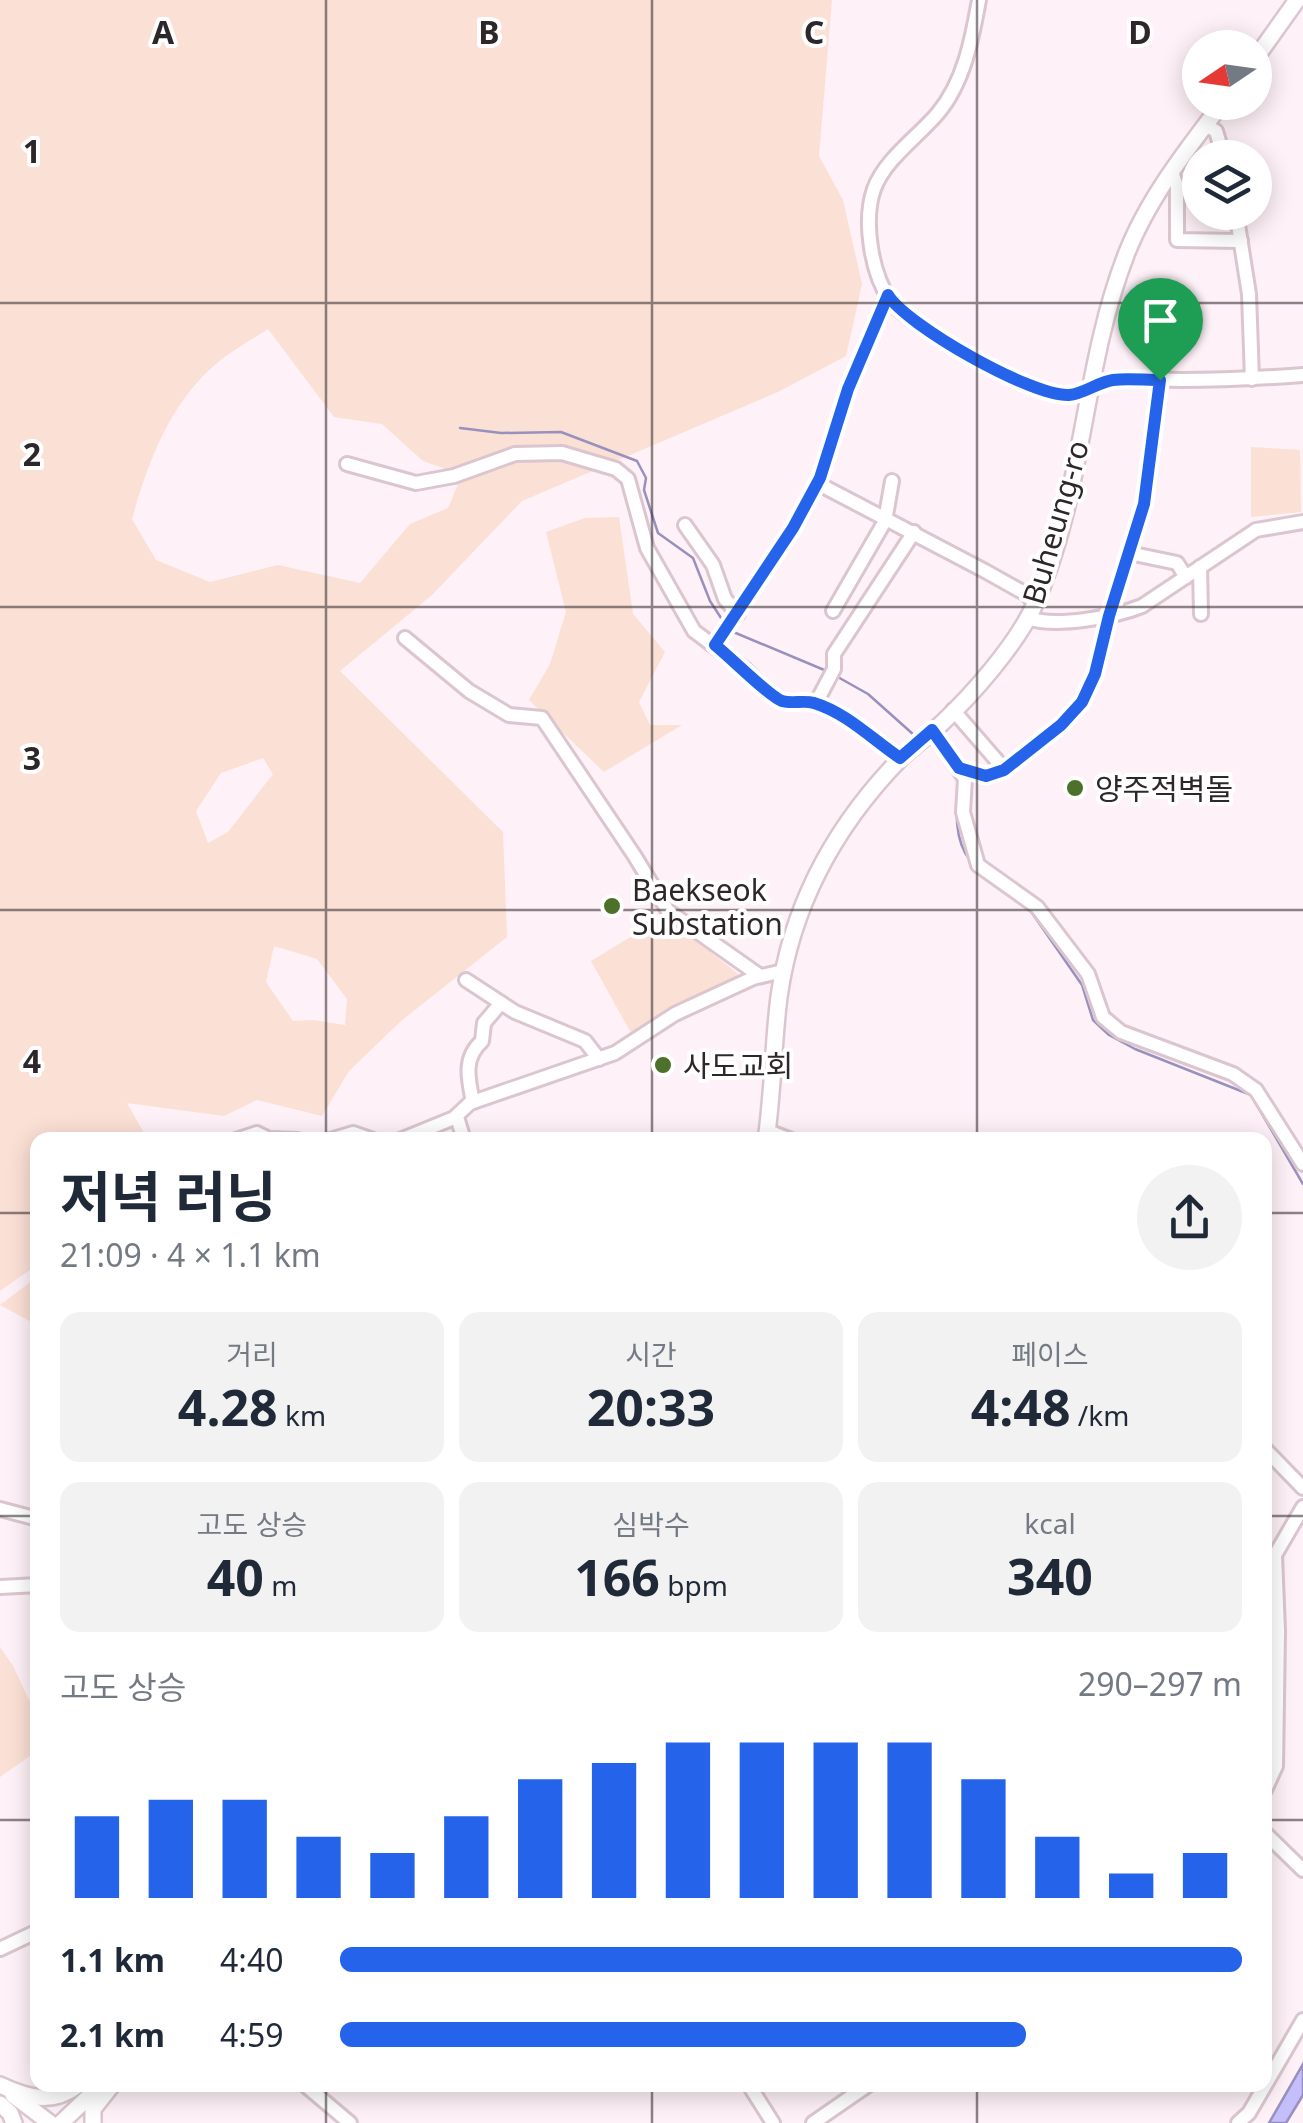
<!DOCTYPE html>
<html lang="ko">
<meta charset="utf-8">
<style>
:root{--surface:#fff;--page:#f2f2f3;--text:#1f2937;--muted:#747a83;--accent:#2563eb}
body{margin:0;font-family:"Noto Sans","Noto Sans KR",sans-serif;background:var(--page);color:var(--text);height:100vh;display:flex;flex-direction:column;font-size:38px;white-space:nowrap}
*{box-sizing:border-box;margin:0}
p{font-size:32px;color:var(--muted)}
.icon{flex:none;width:55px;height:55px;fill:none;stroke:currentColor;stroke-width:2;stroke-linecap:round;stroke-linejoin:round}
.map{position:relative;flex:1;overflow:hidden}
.side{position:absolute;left:30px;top:1132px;width:1242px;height:960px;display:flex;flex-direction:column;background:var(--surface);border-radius:20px;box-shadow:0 5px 25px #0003}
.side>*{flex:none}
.needle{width:65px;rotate:257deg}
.fabs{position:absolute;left:1182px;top:30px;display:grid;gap:20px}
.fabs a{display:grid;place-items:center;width:90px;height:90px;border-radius:50%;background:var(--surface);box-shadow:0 5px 25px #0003;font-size:50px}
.pin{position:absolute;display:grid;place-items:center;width:85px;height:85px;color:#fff;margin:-102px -42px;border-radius:50% 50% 50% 0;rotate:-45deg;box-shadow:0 0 10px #0007}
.pin .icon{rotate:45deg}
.round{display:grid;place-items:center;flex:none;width:105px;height:105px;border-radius:52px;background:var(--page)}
.summary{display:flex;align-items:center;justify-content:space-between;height:170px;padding:0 30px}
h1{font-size:55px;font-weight:700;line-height:75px}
.figures{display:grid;grid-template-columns:repeat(3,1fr);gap:15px;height:170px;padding:10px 30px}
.figures div{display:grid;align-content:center;border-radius:20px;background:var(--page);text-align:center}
.figures b{font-size:50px;font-weight:700}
.figures small{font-size:28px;font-weight:400}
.figures p{font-size:28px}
.chart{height:280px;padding:20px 30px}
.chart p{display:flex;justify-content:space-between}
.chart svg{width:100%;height:180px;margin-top:10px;stroke:var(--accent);stroke-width:6}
ul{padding:0 30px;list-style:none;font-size:32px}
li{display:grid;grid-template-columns:160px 120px 1fr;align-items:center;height:75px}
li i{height:25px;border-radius:12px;background:var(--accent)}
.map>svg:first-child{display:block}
.green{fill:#fbe0d5;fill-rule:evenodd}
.water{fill:#c5befc;stroke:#9891bd;stroke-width:2.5}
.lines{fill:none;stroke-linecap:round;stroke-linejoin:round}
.stream{stroke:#9891bd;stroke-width:2.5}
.minor-casing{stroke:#dbc6d0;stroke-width:18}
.major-casing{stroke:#dbc6d0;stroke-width:20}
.minor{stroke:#fff;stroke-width:12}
.major{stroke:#fff;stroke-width:15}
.route-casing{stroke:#fff;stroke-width:20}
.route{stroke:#2563eb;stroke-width:12}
.grid{fill:none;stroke:#2e272a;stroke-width:2.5;stroke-opacity:0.55}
.poi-dot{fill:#4d712a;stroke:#fff;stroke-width:4}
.labels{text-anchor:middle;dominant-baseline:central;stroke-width:8;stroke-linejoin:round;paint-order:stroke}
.street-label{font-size:30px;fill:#2e272a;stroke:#fff}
.poi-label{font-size:30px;fill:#2e272a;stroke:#fff;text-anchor:start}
.grid-label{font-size:32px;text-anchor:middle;font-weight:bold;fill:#2e272a;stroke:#fff;stroke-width:8;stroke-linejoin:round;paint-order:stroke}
</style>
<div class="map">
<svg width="1303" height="2123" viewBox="0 0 1303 2123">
<rect width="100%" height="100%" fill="#fef1f7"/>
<!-- green -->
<g class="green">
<path d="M0,0H832L819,156L843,200L862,284L846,356L778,392L522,501L432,595L340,671L503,832L507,937L401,1021L349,1071L322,1116L257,1100L224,1116L127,1103L148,1140H38L37,1265L0,1291ZM268,329L334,417L382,424L423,461L462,475L448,508L410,524L360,583L278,565L210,582L156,560L132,519C149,459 171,399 222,359C236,348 253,339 268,329ZM263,758L273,774L228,832L208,843L196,811L221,773ZM274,946L317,959L347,999L345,1025L313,1020L293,1021L266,982Z"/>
<polygon points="1251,447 1300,450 1301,512 1251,517"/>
<polygon points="619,517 633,614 665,652 639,702 650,725 682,725 604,772 529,700 550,664 566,612 546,532 585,518"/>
<polygon points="665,916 738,974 723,988 631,1033 591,961"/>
<polygon points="37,1277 37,1325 0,1305"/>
<polygon points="0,1647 13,1666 37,1717 37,1751 0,1777"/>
</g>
<!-- water -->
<polygon class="water" points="1303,2064 1303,2095 1286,2123 1269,2123"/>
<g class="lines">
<!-- stream -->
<g class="stream">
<polyline points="460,428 501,433 561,432 637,461 646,478 644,490 658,533 693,558 710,601 723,621"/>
<polyline points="731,631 829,672"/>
<polyline points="836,676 868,694 914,735"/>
<path d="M958,786C956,810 954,841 970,860"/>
<polyline points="1030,910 1082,985 1093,1020 1109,1035 1135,1049 1251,1095 1303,1184"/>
</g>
<!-- minor casing -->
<g class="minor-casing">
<g id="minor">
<path d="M979,0C972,39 964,82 938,113C918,137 885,159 874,189C863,220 871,273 890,300C909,327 1036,398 1069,395C1084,394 1098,382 1112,380C1134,377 1159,380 1181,380C1222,380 1262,378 1303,375"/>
<polyline points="1207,126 1216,131 1224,158"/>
<polyline points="1172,172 1177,186 1177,240 1241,241"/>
<polyline points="1236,212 1249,294 1252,379"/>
<polyline points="347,464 416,483 454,476 515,454 562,453 616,469 628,479 647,548 694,631 746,670 768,692 782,701 816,703 850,721 901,758"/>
<polyline points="817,483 985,571 1026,594 1035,603"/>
<polyline points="685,525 713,565 725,599 738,614"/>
<polyline points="1129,553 1177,563 1186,577"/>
<polyline points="1200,567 1201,614"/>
<polyline points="833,611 885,521 892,481"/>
<path d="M1028,618C1056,628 1114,617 1142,606L1256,530L1303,522"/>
<polyline points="405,638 469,691 509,715 542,718 634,855 668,911 760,976"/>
<polyline points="715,645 793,527 820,478 848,389 887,295"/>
<polyline points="816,703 834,669 834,654 914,532"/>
<polyline points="953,710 1005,770 1061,725 1082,702 1095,674 1109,616 1144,504 1160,380"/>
<polyline points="932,730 965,779 963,812 978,865 1037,907 1088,974 1103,1017 1121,1032 1233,1074 1256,1090 1303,1164"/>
<polyline points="959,768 986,777 1005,770"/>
<polyline points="466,980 515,1012 585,1041 599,1059"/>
<path d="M473,1102C468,1078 463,1058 482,1041L484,1023L501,1003"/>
<polyline points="457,1117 464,1140"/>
<polyline points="768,1131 791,1140"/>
<polyline points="236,1140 257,1133 269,1139 298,1140"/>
<polyline points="330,1140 353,1133 373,1140"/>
<polyline points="400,1140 454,1118 470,1103 615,1053 675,1014 753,978 783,971"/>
<polyline points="1265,1449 1303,1488"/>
<polyline points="0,1509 38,1519"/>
<polyline points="0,1587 38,1585"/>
<polyline points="1265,1790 1276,1766 1278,1631 1275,1555 1303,1507"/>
<polyline points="1265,1833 1303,1870"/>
<polyline points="0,1949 38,1931"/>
<polyline points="305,2085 350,2123"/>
<polyline points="749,2085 773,2123"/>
<polyline points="813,2123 868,2085"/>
<polyline points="1238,2123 1249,2113 1303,2020"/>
</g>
</g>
<!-- major casing -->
<g class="major-casing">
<g id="major">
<polyline points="1255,59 1297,0"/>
<path d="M766,1140C773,1093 773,1044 779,997C792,904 836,825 900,759C913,746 928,736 941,724C972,695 1016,645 1034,606C1084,496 1082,368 1126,255C1147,200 1187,149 1223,102"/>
<path d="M0,2085C28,2098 52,2105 78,2085"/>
<polyline points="13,2095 50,2123"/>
<polyline points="0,2104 10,2113 14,2123"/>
<polyline points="61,2123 101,2085"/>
<polyline points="93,2123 93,2109 112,2085"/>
</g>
</g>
<!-- minor -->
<use href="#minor" class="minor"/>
<!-- major -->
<use href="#major" class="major"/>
</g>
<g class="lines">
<!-- route casing -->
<g class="route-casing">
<path id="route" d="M888,295C906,325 1032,397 1069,395C1084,394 1098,382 1113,380C1127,378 1144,380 1160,380L1144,504L1109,616L1095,674L1082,702L1061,725L1004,770L986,776L959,768L932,730L900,758C873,740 847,713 814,703C804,700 792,704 782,701C770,697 729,656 715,645L793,528L820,478L848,389Z"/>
</g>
<!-- route -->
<use href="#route" class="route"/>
</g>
<!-- grid -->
<path class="grid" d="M326,0V1140M652,0V1140M977,0V1140M0,303H1303M0,607H1303M0,910H1303M0,1213H38M1265,1213H1303M0,1516H38M1265,1516H1303M0,1820H38M1265,1820H1303M326,2085V2123M652,2085V2123M977,2085V2123"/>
<!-- markers -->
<g class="poi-dot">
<circle cx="1075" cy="788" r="10"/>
<circle cx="612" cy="906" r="10"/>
<circle cx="663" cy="1065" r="10"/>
</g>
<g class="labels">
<!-- street labels -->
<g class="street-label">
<text transform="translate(1055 522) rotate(-74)">Buheung-ro</text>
</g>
<!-- poi labels -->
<g class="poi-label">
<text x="1095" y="788">양주적벽돌</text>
<text x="632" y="889">Baekseok<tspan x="632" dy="34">Substation</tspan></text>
<text x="683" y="1065">사도교회</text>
</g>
</g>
<g class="grid-label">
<text x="163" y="44">A</text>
<text x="489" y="44">B</text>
<text x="814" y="44">C</text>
<text x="1140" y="44">D</text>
<text x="32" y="163">1</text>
<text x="32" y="466">2</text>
<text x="32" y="770">3</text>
<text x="32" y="1073">4</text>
</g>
</svg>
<div class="fabs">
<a><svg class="needle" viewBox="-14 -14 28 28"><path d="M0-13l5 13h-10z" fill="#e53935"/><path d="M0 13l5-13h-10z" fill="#747a83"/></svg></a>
<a><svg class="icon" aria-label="layers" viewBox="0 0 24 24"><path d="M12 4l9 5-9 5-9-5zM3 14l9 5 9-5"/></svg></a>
</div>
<div class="pin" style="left:1160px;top:380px;background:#1e9e55"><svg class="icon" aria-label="arrive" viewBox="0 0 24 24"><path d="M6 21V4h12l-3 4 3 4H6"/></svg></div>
<section class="side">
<div class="summary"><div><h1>저녁 러닝</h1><p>21:09 · 4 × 1.1 km</p></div><a class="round"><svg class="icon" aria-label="share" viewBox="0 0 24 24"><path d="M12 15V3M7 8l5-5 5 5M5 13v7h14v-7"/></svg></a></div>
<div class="figures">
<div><p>거리</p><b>4.28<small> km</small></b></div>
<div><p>시간</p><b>20:33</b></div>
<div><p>페이스</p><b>4:48<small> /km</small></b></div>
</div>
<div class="figures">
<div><p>고도 상승</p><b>40<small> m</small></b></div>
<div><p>심박수</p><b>166<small> bpm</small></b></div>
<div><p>kcal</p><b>340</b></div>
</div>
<div class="chart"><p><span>고도 상승</span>290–297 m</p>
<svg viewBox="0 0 160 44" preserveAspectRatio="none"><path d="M5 44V24M15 44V20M25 44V20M35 44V29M45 44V33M55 44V24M65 44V15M75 44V11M85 44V6M95 44V6M105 44V6M115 44V6M125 44V15M135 44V29M145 44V38M155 44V33"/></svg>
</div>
<ul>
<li><b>1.1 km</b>4:40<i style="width:100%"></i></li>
<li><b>2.1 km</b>4:59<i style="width:76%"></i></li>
</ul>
</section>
</div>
